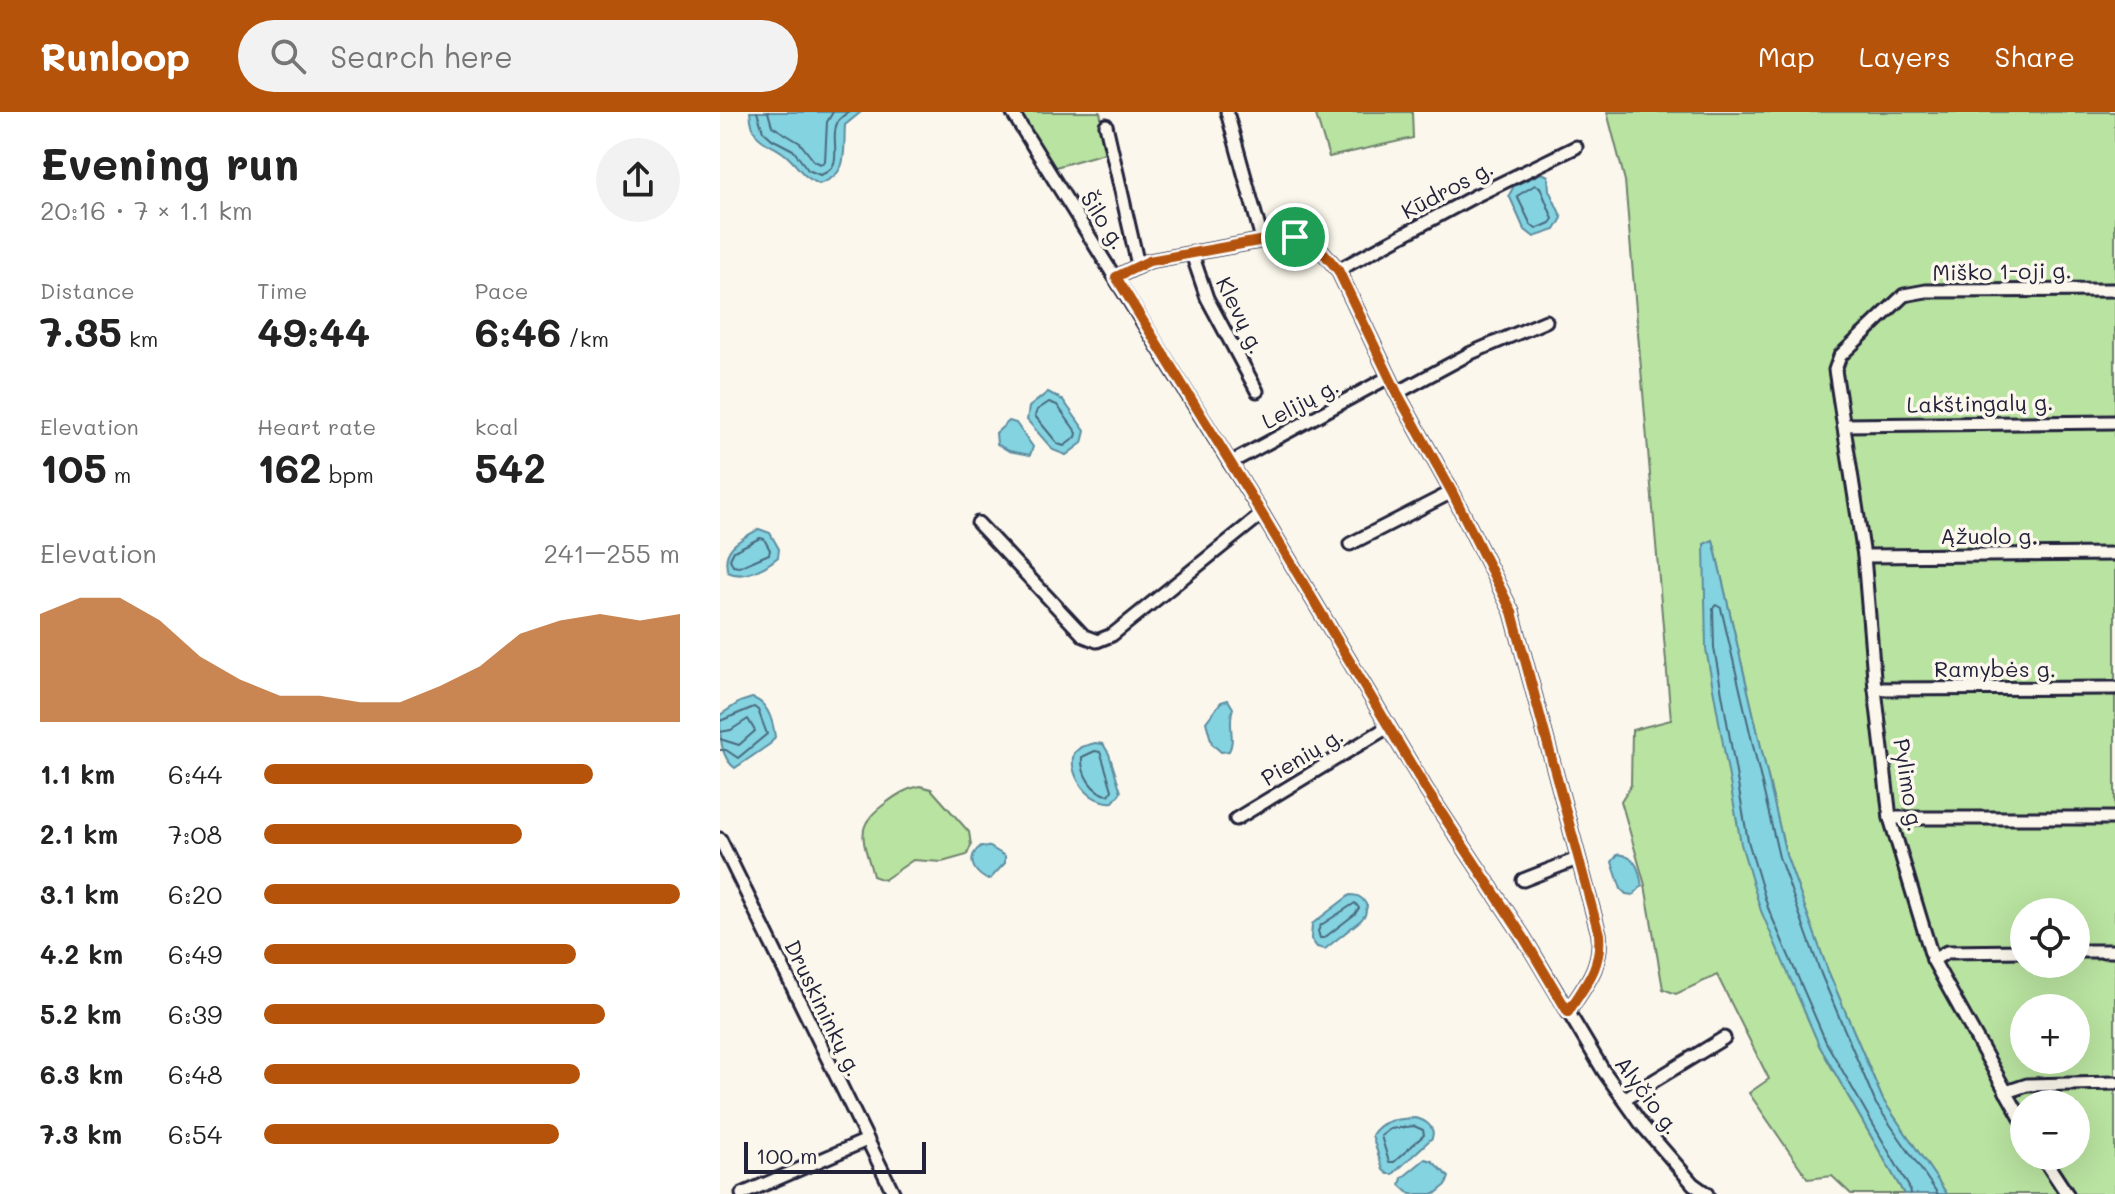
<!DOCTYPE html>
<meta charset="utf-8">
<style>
:root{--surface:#fff;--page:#f2f2f2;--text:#222;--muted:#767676;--accent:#b45309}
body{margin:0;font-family:Mali,sans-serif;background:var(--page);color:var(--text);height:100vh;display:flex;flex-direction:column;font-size:30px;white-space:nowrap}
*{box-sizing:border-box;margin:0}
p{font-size:26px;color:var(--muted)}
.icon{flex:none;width:44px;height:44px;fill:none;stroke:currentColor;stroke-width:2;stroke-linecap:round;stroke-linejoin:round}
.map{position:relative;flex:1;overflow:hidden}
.drawer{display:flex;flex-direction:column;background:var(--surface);width:720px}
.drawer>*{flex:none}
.buttons{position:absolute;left:1290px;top:786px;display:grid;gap:16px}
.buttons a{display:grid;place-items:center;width:80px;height:80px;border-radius:50%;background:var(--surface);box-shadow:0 8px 32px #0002;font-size:40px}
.scale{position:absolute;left:24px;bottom:20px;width:182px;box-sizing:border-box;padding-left:8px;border:4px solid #22223b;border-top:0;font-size:22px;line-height:28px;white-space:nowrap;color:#22223b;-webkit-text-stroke:6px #fbf7ec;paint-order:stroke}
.pin{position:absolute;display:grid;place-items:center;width:68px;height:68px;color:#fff;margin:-34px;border:4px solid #fff;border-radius:50%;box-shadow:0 2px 8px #0007}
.round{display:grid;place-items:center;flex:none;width:84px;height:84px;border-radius:42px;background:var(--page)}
.head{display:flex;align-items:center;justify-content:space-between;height:136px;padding:0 40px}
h1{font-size:44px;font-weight:700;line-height:60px}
.metrics{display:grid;grid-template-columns:repeat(3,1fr);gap:12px;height:136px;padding:8px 40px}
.metrics div{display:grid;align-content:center}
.metrics b{font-size:40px;font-weight:700}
.metrics small{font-size:22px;font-weight:400}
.metrics p{font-size:22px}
.chart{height:224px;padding:16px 40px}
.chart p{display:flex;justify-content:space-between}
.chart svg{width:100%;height:144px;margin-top:8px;fill:var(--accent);opacity:.7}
ul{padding:0 40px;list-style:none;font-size:26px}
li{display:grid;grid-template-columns:128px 96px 1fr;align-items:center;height:60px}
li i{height:20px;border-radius:10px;background:var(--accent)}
header{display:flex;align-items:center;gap:48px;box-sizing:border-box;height:112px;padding:0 40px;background:var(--accent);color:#fff}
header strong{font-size:38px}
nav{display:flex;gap:44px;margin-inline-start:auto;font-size:28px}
.search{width:560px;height:72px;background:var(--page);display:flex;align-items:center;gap:20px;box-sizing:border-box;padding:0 28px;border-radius:44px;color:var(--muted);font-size:30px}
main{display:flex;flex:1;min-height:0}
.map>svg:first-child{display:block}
.green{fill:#b9e3a0;stroke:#6e826e;stroke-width:2;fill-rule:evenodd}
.water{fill:#84d3e1;stroke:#5d8c9f;stroke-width:2}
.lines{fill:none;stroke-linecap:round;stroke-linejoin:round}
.shore{stroke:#49697d;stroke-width:2}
.street-casing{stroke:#22223b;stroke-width:17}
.street{stroke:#fbf7ec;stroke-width:11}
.route-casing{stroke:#fff;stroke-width:16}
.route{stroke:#b45309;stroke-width:10}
.labels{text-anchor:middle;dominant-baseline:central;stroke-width:7;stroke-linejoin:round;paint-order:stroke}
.street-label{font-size:22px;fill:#22223b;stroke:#fbf7ec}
</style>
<header>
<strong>Runloop</strong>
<div class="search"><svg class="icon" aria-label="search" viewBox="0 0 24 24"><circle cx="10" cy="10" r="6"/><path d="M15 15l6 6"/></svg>Search here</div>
<nav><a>Map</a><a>Layers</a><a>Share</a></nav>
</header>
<main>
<section class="drawer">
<div class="head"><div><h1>Evening run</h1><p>20:16 · 7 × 1.1 km</p></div><a class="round"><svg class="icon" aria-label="share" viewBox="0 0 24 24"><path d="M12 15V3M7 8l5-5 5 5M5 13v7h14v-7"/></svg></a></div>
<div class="metrics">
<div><p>Distance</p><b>7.35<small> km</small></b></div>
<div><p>Time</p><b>49:44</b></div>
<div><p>Pace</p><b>6:46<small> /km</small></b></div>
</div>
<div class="metrics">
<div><p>Elevation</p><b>105<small> m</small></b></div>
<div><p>Heart rate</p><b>162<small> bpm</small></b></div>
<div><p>kcal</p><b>542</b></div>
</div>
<div class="chart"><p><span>Elevation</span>241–255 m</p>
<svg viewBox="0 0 160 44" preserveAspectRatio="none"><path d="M0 44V11L10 6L20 6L30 13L40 24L50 31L60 36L70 36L80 38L90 38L100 33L110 27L120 17L130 13L140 11L150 13L160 11V44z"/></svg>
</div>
<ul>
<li><b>1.1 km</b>6:44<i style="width:79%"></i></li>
<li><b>2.1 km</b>7:08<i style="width:62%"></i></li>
<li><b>3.1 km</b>6:20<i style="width:100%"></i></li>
<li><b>4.2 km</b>6:49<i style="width:75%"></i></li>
<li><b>5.2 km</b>6:39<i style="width:82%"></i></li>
<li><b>6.3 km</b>6:48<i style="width:76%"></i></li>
<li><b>7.3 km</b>6:54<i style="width:71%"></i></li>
</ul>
</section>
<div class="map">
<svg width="1395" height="1082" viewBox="0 0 1395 1082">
<rect width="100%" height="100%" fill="#fbf7ec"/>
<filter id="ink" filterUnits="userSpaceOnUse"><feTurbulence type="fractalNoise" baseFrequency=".0125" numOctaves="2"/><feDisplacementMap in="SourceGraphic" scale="16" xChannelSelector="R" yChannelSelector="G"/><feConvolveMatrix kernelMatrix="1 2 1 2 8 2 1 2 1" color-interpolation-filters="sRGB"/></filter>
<g filter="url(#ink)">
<!-- green -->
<g class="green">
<polygon points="296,0 380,0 388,40 332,56"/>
<polygon points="595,0 692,0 693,26 609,45"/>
<path d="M887,0H1395V1082H1227L1163,988L1108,859L1066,743L993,428L1099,933L1184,1082H1131L1112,1064L1088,1067L1029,981L1049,967L997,863L956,882L943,877L925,773L901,689L911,673L912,618L951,608L905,69ZM1304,800H1356V852H1304ZM1304,896H1356V948H1304ZM1304,992H1356V1044H1304Z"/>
<path d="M200,674L211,677L249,720L251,733L247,743L222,750L193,748L164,768L153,764C144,728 132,715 166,691C178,682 186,677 200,674Z"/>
</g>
<!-- water -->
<g class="water">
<path d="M30,0H141L125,13C123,41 130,62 99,72C82,64 82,59 70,47C50,26 33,37 30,0Z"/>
<polygon points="822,61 828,64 829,78 842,106 835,118 814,125 804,117 789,83 794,74"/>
<polygon points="328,280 343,288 365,319 362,331 346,343 333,338 307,308 309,295"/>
<polygon points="289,309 296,311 313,335 310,343 289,339 277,332 276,321"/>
<path d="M39,417L50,421L59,437L58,445C45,456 24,468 8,460C0,436 21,427 39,417Z"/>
<polygon points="993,428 1066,743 1108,859 1163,988 1227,1082 1184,1082 1099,933 1041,799 1021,732 986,537 984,432"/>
<path d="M32,586C48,590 53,609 55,625L50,632L15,656C0,645 0,624 0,603L20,590Z"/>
<path d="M508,588L513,596C507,613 516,627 509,639L501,640L492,632L486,610L501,590Z"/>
<path d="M375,631L383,632L389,642L401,680L393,690C370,693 347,663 354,641L361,635Z"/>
<path d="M261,734L270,735L285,744V751L270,767H266C252,759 246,745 261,734Z"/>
<path d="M898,742C917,745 919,757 922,774L913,783L906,782L901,777L892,750Z"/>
<path d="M630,783C639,783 643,786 647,794L645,803L641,808L605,837L597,835L591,827L592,812Z"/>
<path d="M695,1006C705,1008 716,1015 712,1026L673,1062H668L663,1058L652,1023C662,1007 678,1007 695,1006Z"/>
<polygon points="705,1047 712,1049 729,1065 726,1073 715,1082 690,1082 680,1073 682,1066"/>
</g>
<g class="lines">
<!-- shore -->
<g class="shore">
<path d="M37,0L43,19L52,27L73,38L88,58L100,63C127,55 108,28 118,9C119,7 127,1 128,0"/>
<polyline points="48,0 52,14 80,31 94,49 101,52 105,49 107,10 113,0"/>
<polygon points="815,73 820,75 833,107 830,111 816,117 811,113 797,84"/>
<polygon points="329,290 337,293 357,321 356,325 344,334 338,332 315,304 317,298"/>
<polygon points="40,426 44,427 50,438 49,442 19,455 13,454 10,447 14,439"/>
<polyline points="0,609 34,595 38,598 47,622 18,646 6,638 0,638"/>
<polyline points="0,620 11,618 28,607 35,619 19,633 0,627"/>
<path d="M375,639L380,640L382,645L392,678L389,683C372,681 361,662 362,645Z"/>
<polygon points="635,791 639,796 635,802 604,826 600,826 598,819 601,813"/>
<polygon points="694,1014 703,1018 704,1023 674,1050 669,1050 661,1024 670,1017"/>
<polyline points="1190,1082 1189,1075 1106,930 1048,796 1028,729 994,536 993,496 996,493 1001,496 1059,745 1101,862 1156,992 1218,1082"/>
</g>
<!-- street casing -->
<g class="street-casing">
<g id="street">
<polyline points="292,0 542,402 707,679 804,826 883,958 922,1013 973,1072 987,1082"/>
<polyline points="507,0 542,127"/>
<polyline points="386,13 418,153"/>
<polyline points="472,142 487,186 537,279"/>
<polyline points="618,158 753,85 856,35"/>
<path d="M396,165L429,149L561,125H575L597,133L618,158L677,281L732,380L792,500L879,822C882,856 865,873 848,900"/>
<polyline points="677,281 751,241 826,209"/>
<polyline points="1124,313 1395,310"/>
<polyline points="510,351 669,265"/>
<polyline points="258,411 364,524 377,529 392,523 542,402"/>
<polyline points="630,432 732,380"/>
<polyline points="1144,444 1395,442"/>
<polyline points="1155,577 1395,576"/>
<polyline points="1170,706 1395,706"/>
<polyline points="516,707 668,615"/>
<polyline points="0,727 174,1082"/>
<polyline points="803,768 857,747"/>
<polyline points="1356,839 1395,839"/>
<polyline points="1213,848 1227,840 1304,839"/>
<polyline points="1286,980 1307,973 1395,971"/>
<polyline points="904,987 1004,926"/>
<polyline points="1304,1012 1213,848 1170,706 1155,577 1144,444 1115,258 1120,244 1184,183 1206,179 1395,178"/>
<polyline points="1322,1044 1347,1082"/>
<polyline points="22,1082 147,1028"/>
</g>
</g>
<!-- street -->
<use href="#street" class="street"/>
</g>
</g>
<g class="lines" filter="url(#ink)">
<!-- route casing -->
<g class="route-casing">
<path id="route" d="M561,125H575L597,133L618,158L677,281L732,380L792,500L879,822C882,856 865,873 848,900L804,826L707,679L542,402L396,165L429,149Z"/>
</g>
<!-- route -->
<use href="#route" class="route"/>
</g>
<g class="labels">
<!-- street labels -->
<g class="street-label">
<text transform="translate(727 77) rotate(-28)">Kūdros g.</text>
<text transform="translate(384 108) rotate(57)">Šilo g.</text>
<text transform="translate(1282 159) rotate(-1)">Miško 1-oji g.</text>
<text transform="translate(521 203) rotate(64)">Klevų g.</text>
<text transform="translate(580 291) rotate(-28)">Lelijų g.</text>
<text transform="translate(1260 291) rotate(-1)">Lakštingalų g.</text>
<text x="1269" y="423">Ąžuolo g.</text>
<text x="1275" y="556">Ramybės g.</text>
<text transform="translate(582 644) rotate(-31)">Pienių g.</text>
<text transform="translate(1189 673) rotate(81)">Pylimo g.</text>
<text transform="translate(104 896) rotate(64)">Druskininkų g.</text>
<text transform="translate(928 983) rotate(53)">Alyčio g.</text>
</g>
</g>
</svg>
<div class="buttons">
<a><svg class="icon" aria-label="locate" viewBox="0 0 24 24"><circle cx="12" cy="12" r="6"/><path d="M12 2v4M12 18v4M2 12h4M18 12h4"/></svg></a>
<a>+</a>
<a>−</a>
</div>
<div class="scale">100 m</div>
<div class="pin" style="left:575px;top:125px;background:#1e9e55"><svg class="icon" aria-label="arrive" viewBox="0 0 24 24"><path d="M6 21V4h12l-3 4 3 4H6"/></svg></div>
</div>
</main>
